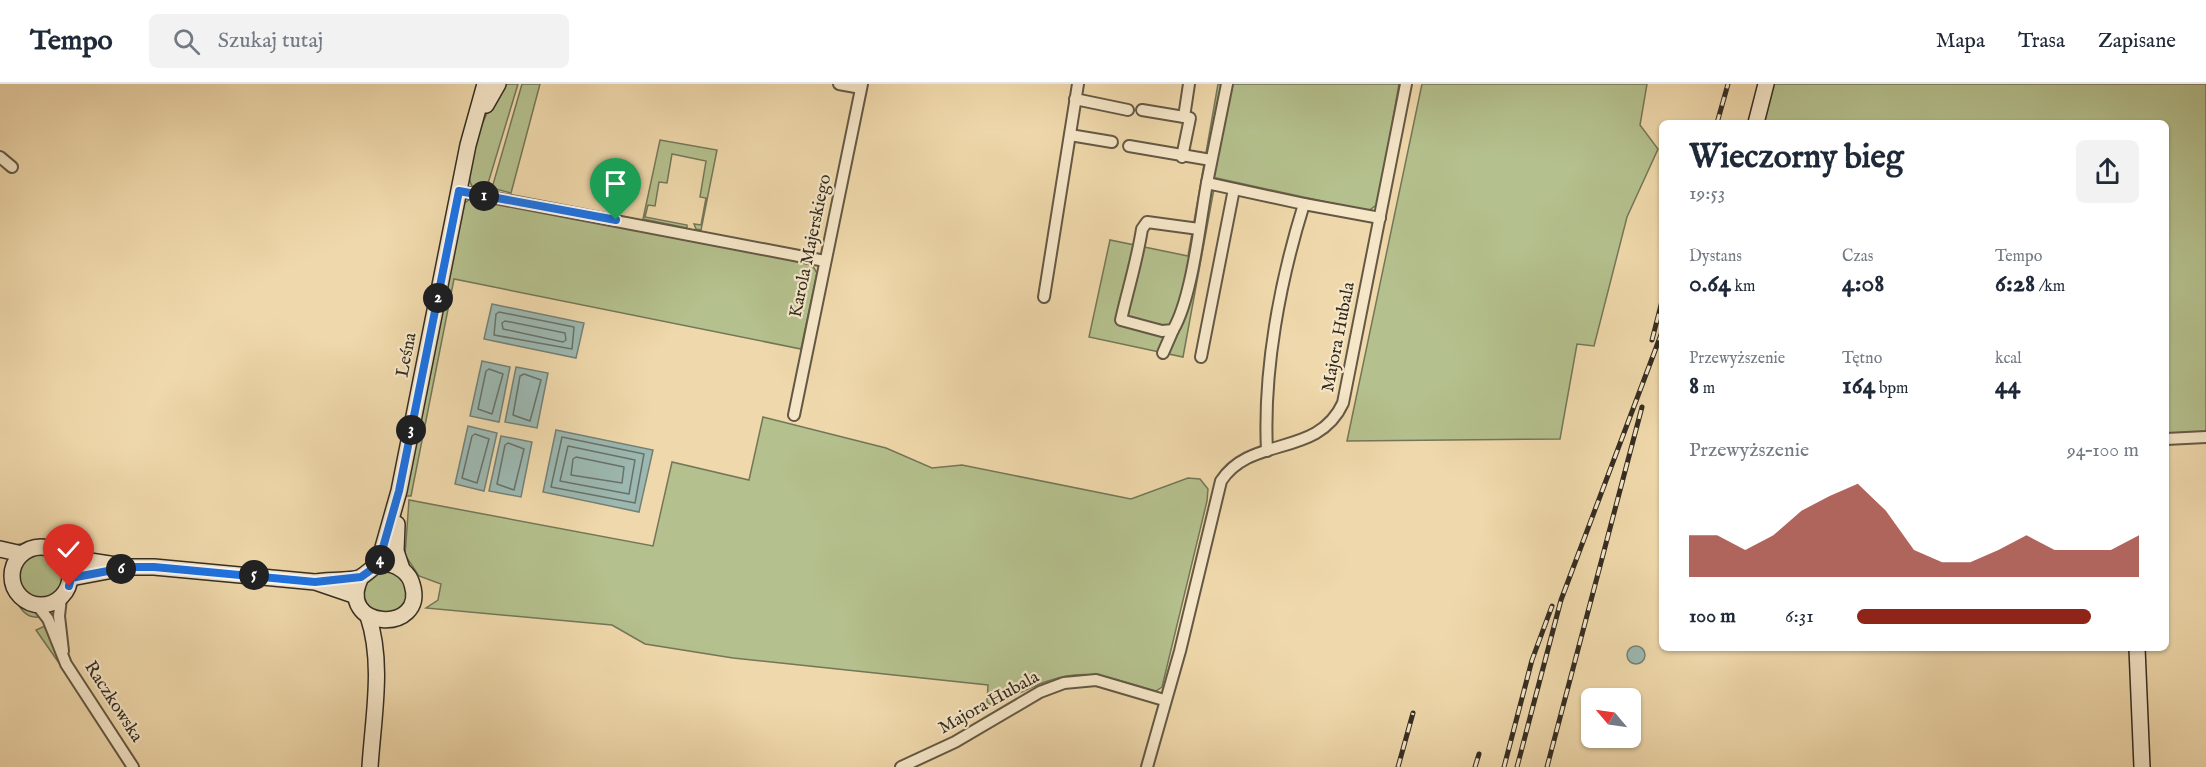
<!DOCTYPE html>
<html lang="pl">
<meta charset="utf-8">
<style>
:root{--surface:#fff;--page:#f2f2f3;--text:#1f2937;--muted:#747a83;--line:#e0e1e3;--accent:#8f2418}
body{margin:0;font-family:"IM FELL English",serif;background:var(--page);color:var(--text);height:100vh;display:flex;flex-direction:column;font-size:22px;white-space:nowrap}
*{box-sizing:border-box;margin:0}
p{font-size:20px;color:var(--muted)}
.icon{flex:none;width:33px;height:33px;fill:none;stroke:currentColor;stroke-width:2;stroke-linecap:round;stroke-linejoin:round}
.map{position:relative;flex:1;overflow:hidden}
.sheet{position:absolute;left:1659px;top:36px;width:510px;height:531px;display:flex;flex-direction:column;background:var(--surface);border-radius:9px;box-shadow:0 2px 4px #0004}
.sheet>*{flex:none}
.needle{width:39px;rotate:299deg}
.fabs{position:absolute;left:1581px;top:604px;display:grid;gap:12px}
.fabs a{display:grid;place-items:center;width:60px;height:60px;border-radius:9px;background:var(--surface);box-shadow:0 2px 4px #0004;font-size:30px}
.pin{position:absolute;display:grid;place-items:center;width:51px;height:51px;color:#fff;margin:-62px -26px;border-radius:50% 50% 50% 0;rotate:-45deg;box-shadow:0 0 6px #0007}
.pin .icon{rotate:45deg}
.km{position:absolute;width:30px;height:30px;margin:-15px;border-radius:50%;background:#222;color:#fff;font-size:16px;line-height:30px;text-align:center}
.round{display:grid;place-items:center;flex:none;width:63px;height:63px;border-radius:9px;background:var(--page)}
.summary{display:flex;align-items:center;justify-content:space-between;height:102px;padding:0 30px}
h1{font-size:33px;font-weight:700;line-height:45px}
.stats{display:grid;grid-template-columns:repeat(3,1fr);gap:9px;height:102px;padding:6px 30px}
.stats div{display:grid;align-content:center}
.stats b{font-size:26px;font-weight:700}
.stats small{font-size:16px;font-weight:400}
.stats p{font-size:16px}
.chart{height:168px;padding:12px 30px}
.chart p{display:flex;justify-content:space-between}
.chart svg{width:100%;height:108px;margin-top:6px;fill:var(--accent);opacity:.7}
ul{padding:0 30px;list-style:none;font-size:20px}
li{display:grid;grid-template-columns:96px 72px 1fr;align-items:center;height:45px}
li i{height:15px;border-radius:8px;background:var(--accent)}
header{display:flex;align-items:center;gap:36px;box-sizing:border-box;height:84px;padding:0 30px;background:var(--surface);border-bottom:2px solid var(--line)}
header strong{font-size:28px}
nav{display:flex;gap:33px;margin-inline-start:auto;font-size:21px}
.search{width:420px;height:54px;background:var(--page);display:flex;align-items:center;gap:15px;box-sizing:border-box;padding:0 21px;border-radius:9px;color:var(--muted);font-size:22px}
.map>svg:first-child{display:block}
.green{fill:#b4c08d;stroke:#747658;stroke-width:1.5}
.water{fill:#9cb8b1;stroke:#738078;stroke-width:1.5}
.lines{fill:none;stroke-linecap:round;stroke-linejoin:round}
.shore{stroke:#68726a;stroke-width:1.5}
.street-casing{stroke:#645844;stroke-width:14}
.secondary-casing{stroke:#352d22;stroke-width:18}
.street{stroke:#f5e6c8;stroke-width:10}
.secondary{stroke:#f5e6c8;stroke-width:15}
.rail-casing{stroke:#352d22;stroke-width:5}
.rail{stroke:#f5e6c8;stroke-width:3;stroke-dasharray:9;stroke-linecap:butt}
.route-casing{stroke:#fff;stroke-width:12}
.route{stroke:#1a73e8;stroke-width:8}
.labels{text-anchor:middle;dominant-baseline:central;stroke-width:4.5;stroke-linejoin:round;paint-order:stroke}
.street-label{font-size:18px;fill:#352d22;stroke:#f5e6c8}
</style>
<header>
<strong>Tempo</strong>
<div class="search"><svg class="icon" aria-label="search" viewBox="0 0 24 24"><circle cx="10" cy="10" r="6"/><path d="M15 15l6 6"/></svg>Szukaj tutaj</div>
<nav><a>Mapa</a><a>Trasa</a><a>Zapisane</a></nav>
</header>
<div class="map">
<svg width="2206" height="683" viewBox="0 0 2206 683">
<rect width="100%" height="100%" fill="#efd8ab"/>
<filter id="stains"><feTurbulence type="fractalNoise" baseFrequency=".00333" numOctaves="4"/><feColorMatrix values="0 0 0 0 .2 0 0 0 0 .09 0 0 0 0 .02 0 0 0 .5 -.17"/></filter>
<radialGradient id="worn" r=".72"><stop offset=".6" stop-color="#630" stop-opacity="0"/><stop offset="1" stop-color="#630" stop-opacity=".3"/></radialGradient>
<!-- green -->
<g class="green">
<path d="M502,0H518L486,106L472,102C459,81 491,19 502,0Z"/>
<polygon points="522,0 540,0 511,109 492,104"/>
<polygon points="1218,0 1399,0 1378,120 1368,127 1216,94 1183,273 1089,253 1110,156 1188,172"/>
<polygon points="1422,0 1647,0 1640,41 1658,65 1627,133 1594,262 1577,260 1560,355 1347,357"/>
<polygon points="1772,0 2206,0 2206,350 2166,351 2166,39 1762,39"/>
<polygon points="660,56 717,66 701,146 696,145 694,140 701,141 706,114 700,113 706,77 672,70 667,99 659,98 655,122 648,121 645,133 687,141 687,144 643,135"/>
<polygon points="472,114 811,179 817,189 801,265 454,195 411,412 403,412 464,119"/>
<path d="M763,333L886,364L932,384L962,381L1131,415L1188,394L1200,395L1208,405L1207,417L1162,603L1156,607C1136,602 1114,593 1093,591C1057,587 1024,607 993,622L987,618L988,601L733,574L645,560L612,541L426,524L438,516L441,500L419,492L405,471L409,416L653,462L672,378L749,396Z"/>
<path d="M40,455L56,457L77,468L68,470C50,451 33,462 13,466L16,461Z"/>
<circle cx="41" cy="492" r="29"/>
<circle cx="385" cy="508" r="22"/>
<path d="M8,504L21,518L44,532C23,538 19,520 8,504Z"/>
<polygon points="47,541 59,579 36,546"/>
</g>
<!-- water -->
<g class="water">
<polygon points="492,220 584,239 576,274 484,255"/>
<polygon points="482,277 510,283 499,338 470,332"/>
<polygon points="516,283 548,289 537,344 505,338"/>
<polygon points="468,342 497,349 484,407 455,400"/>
<polygon points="556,346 653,366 639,428 543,408"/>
<polygon points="501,352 532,358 521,413 489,407"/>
<circle cx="1636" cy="571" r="9"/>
</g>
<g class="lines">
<!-- shore -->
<g class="shore">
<polygon points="499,228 574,243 572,265 494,251 496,230"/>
<polygon points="505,237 565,249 566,256 563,258 503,245 502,239"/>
<polygon points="489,285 503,290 492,330 478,325 486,287"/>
<polygon points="524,290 541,296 530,337 513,331 520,292"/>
<polygon points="475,350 489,355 477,399 462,394 472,352"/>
<polygon points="562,353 644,370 635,419 551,403"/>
<polygon points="508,359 524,365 514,406 497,400 505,361"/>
<polygon points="568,362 635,376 629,410 560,397"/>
<polygon points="576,373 624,383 622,399 571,391 573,375"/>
</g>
<!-- street casing -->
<g class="street-casing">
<g id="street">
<polyline points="839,0 861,4"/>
<polyline points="1075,15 1128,26"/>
<polyline points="1142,26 1190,34 1182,73"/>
<polyline points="1184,33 1189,0"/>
<polyline points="1070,51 1112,58"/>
<polyline points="1129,62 1211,76"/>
<polyline points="0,73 12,83"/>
<polyline points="1207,99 1227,0"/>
<polyline points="459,107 825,177"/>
<polyline points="1304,120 1380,134"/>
<path d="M1199,145L1147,138L1142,145C1137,177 1128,205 1121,236L1162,247L1173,246C1192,214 1200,138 1207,99L1304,120C1280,197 1263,286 1267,367"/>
<polyline points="1044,213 1078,0"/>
<polyline points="1163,269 1173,246"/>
<polyline points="1201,273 1234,105"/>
<polyline points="794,331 862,0"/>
<polyline points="2166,355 2206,353"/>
<polyline points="61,514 59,532 63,567"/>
<polyline points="37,521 48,535 66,580 133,683"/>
<polyline points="901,683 955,658 1040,608 1064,599 1096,596 1164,616"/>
<path d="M1147,683L1180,567L1221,397C1251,351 1318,374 1343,319L1406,0"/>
</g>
</g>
<!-- secondary casing -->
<g class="secondary-casing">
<g id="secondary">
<polyline points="486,21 498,0"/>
<polyline points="1756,39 1766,0"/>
<polyline points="397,440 396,467 402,485"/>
<circle cx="41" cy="492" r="29"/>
<polyline points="0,465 22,470"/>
<polyline points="64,473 129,483 154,483 315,498 356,512"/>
<polyline points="378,481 399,407 468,61 485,0"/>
<polyline points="71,494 108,487"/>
<path d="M316,498C325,496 355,497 361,493C371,487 375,478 389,480C399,482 409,489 412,500C428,551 334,546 361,493"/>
<path d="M368,532C384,579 373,634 370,683"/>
<polyline points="2137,564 2142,683"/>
</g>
</g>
<!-- street -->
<use href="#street" class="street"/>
<!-- secondary -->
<use href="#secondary" class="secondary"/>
<!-- rail casing -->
<g class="rail-casing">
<g id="rail">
<polyline points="1717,39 1728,0"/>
<polyline points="1652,256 1662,217"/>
<polyline points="1398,683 1413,629"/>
<polyline points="1475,683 1479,670"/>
<polyline points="1504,683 1532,576 1552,522"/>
<polyline points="1517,683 1561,516 1662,248"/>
<polyline points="1547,683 1642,323"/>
</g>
</g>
<!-- rail -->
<use href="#rail" class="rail"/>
</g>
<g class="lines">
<!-- route casing -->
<g class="route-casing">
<polyline id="route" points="69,502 71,494 129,483 154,483 315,498 361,493 378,481 399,407 459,107 616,136"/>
</g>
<!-- route -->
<use href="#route" class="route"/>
</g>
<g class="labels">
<!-- street labels -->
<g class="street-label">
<text transform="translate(811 162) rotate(-78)">Karola Majerskiego</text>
<text transform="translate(1339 253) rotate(-79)">Majora Hubala</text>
<text transform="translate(407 271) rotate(-79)">Leśna</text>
<text transform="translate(113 618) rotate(57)">Raczkowska</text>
<text transform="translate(989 619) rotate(-29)">Majora Hubala</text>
</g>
</g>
<rect width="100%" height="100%" filter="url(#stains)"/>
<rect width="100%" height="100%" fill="url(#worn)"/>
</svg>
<div class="fabs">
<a><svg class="needle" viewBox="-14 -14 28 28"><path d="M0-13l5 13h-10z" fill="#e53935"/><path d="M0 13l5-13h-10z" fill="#747a83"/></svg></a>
</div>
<div class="pin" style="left:616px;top:136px;background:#1e9e55"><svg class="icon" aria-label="arrive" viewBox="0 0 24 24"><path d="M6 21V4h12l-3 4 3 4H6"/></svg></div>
<div class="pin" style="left:69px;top:502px;background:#d93025"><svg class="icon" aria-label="check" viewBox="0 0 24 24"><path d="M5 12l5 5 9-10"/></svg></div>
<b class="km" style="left:484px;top:112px">1</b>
<b class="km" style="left:438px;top:214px">2</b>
<b class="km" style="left:411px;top:346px">3</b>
<b class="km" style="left:380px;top:476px">4</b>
<b class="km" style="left:254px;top:491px">5</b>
<b class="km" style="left:121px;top:485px">6</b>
<section class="sheet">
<div class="summary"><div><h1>Wieczorny bieg</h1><p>19:53</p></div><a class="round"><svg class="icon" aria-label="share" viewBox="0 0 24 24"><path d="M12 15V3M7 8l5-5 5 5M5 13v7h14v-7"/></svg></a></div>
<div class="stats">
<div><p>Dystans</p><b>0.64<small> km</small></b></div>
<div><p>Czas</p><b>4:08</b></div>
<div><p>Tempo</p><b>6:28<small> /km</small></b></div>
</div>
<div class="stats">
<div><p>Przewyższenie</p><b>8<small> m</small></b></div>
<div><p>Tętno</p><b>164<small> bpm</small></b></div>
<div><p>kcal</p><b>44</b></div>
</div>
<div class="chart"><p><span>Przewyższenie</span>94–100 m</p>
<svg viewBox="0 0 160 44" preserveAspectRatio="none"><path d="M0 44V27L10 27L20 33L30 27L40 17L50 11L60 6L70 17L80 33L90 38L100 38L110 33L120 27L130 33L140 33L150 33L160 27V44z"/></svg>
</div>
<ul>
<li><b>100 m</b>6:31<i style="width:83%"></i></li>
</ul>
</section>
</div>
